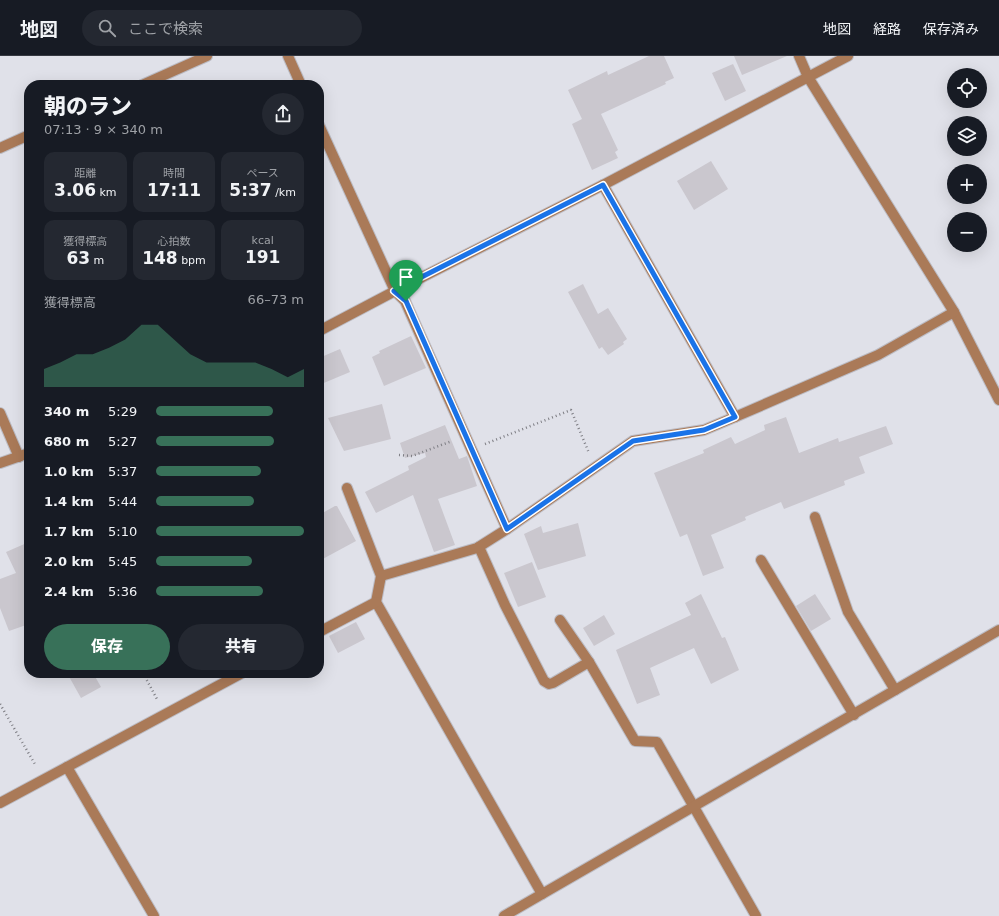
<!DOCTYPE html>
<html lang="ja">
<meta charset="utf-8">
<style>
:root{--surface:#171b24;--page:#242831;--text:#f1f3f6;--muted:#9ea1a6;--line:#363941;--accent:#387159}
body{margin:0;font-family:"DejaVu Sans","Noto Sans JP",sans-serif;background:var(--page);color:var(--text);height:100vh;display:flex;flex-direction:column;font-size:15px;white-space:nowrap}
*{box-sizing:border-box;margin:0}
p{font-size:13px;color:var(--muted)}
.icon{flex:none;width:22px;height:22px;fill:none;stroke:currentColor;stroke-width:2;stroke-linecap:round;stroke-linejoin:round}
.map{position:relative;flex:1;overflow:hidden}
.details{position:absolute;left:24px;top:24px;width:300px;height:598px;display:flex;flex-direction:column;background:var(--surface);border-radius:16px;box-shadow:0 4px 16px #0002}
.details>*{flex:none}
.controls{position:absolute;left:947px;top:12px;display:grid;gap:8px}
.controls a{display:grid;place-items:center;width:40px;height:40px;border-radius:50%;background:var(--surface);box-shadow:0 4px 16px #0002;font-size:20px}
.pin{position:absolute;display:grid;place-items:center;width:34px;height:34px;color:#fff;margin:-41px -17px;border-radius:50% 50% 50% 0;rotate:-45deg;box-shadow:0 0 4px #0007}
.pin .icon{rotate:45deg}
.round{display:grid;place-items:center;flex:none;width:42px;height:42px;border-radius:21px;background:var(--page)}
.headline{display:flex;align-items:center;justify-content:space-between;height:68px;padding:0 20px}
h1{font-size:22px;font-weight:800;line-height:30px}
.stats{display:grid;grid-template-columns:repeat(3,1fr);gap:6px;height:68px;padding:4px 20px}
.stats div{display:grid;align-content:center;border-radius:10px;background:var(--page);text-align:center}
.stats b{font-size:17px;font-weight:800}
.stats small{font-size:11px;font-weight:400}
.stats p{font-size:11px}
.chart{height:112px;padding:8px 20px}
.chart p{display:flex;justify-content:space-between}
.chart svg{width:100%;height:72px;margin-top:4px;fill:var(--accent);opacity:.7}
.button{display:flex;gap:8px;margin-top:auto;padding:8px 20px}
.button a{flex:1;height:46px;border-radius:24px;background:var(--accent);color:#fff;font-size:16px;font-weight:800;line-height:46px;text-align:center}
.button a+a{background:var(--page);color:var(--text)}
ul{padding:0 20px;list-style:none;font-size:13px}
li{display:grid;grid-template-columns:64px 48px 1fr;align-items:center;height:30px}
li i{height:10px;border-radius:5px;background:var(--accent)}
header{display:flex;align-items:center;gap:24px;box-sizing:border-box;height:56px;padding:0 20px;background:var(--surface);border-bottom:1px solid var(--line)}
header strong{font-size:19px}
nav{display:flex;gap:22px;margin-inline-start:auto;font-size:14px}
.search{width:280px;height:36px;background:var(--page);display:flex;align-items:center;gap:10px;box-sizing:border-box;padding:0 14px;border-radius:22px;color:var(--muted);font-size:15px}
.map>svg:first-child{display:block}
.building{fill:#cac7ce}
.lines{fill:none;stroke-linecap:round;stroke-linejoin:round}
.minor-casing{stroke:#bcbcc4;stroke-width:12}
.tertiary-casing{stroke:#bcbcc4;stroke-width:12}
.path{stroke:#7e7e84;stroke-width:2.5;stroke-dasharray:1 3;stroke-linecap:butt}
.minor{stroke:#aa7a58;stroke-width:10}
.tertiary{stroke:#aa7a58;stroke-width:10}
.route-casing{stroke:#fff;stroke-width:8}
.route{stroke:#1a73e8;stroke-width:5}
</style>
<header>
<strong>地図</strong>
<div class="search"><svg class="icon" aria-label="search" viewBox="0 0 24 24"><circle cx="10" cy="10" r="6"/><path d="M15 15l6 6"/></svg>ここで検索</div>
<nav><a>地図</a><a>経路</a><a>保存済み</a></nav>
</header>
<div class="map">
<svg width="999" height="860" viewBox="0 0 999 860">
<rect width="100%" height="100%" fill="#e0e1e9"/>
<!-- building -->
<g class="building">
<polygon points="649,0 664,0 674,22 665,26 666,28 601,58 618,94 615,96 618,102 592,114 572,68 582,63 568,34 607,15 608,19"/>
<polygon points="734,0 787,0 742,19"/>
<polygon points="733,8 746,35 725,45 712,17"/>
<polygon points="711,105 728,133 694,154 677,125"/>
<polygon points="583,228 598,258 608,252 627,283 623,286 624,288 608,299 602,291 599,293 568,236"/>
<polygon points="411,280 426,312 384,330 372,301 380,297 379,295"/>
<polygon points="340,293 350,316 319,329 319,302"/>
<polygon points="382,348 391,383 344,395 328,362"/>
<polygon points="786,361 799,397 838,382 839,386 886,370 893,388 859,401 865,417 844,425 845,429 784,453 781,446 745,461 746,464 711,479 724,512 703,520 687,478 680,481 654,417 704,397 703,394 731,381 735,388 765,374 764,369"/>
<polygon points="445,369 459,403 467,400 477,430 438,443 455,489 434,496 413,439 376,457 365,436 409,414 408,410 426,401 425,397 405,402 400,387"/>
<polygon points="335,450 337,450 356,485 319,505 319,459"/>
<polygon points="578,467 586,500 538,514 524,478 541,470 543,477"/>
<polygon points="29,486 29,568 9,575 0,552 0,523 16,517 6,496"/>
<polygon points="532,506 546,541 518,551 504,517"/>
<polygon points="701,538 722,582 725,581 739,614 711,628 694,592 650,612 660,639 637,648 616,594 691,559 685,547"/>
<polygon points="815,538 831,563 811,575 796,550"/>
<polygon points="604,559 615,578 594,590 583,572"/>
<polygon points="356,566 365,583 338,597 329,580"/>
<polygon points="67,617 93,617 101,631 81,642"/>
</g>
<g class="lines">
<!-- minor casing -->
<g class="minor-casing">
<g id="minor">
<polyline points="288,0 301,29"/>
<polyline points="799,0 808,21 954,256 999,344"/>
<polyline points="142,29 207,0"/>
<polyline points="319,69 395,235 405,245 507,473 633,385 704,374 735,361"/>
<polyline points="0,92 29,79"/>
<polyline points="603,129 735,361 878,299 954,256"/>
<polyline points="0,357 19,401"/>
<polyline points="347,432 381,520 376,546 542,838"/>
<polyline points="815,461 848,556 895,634"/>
<polyline points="479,491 505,549 544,625 549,628 553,627 589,606"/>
<polyline points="761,504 854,659"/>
<polyline points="381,520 477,492 507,473"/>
<polyline points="560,564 589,606 635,685 657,686 756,860"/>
<polyline points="67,711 154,860"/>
<polyline points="504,860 999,574"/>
</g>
</g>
<!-- tertiary casing -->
<g class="tertiary-casing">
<g id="tertiary">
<polyline points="319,275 395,235 603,129 848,0"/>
<polyline points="0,407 29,397"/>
<polyline points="319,576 376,546"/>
<polyline points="0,747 242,617"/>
</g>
</g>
<!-- path -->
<g class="path">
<polyline points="485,388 571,354 589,397"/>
<polyline points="399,399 412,400 452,385"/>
<polyline points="143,617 158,645"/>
<polyline points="0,648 36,710"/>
</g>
<!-- minor -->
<use href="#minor" class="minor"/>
<!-- tertiary -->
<use href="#tertiary" class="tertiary"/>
</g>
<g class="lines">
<!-- route casing -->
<g class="route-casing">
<polygon id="route" points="603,129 735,361 704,374 633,385 507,473 406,245 394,235"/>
</g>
<!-- route -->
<use href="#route" class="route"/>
</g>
</svg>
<div class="controls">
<a><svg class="icon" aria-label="locate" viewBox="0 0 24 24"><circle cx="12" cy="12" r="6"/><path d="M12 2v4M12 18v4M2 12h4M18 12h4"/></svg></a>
<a><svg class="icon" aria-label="layers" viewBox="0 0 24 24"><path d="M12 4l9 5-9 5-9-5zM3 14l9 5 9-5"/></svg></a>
<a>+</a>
<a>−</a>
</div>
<div class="pin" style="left:406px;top:245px;background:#1e9e55"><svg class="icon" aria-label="arrive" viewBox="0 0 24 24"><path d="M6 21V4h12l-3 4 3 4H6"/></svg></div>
<section class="details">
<div class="headline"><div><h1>朝のラン</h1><p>07:13 · 9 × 340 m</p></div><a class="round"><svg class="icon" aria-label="share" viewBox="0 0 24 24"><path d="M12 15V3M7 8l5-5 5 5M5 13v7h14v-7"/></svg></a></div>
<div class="stats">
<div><p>距離</p><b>3.06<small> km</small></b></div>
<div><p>時間</p><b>17:11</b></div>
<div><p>ペース</p><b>5:37<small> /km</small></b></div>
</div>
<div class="stats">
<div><p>獲得標高</p><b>63<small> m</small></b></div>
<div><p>心拍数</p><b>148<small> bpm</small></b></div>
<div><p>kcal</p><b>191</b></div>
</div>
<div class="chart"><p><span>獲得標高</span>66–73 m</p>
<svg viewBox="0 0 160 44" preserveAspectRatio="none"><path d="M0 44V33L10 29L20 24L30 24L40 20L50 15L60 6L70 6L80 15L90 24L100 29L110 29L120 29L130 29L140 33L150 38L160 33V44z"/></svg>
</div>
<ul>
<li><b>340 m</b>5:29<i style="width:79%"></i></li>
<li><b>680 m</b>5:27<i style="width:80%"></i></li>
<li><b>1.0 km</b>5:37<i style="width:71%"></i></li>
<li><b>1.4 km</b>5:44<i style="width:66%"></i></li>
<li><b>1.7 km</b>5:10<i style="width:100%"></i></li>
<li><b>2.0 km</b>5:45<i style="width:65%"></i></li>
<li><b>2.4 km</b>5:36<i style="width:72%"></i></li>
</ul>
<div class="button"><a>保存</a><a>共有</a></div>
</section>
</div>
